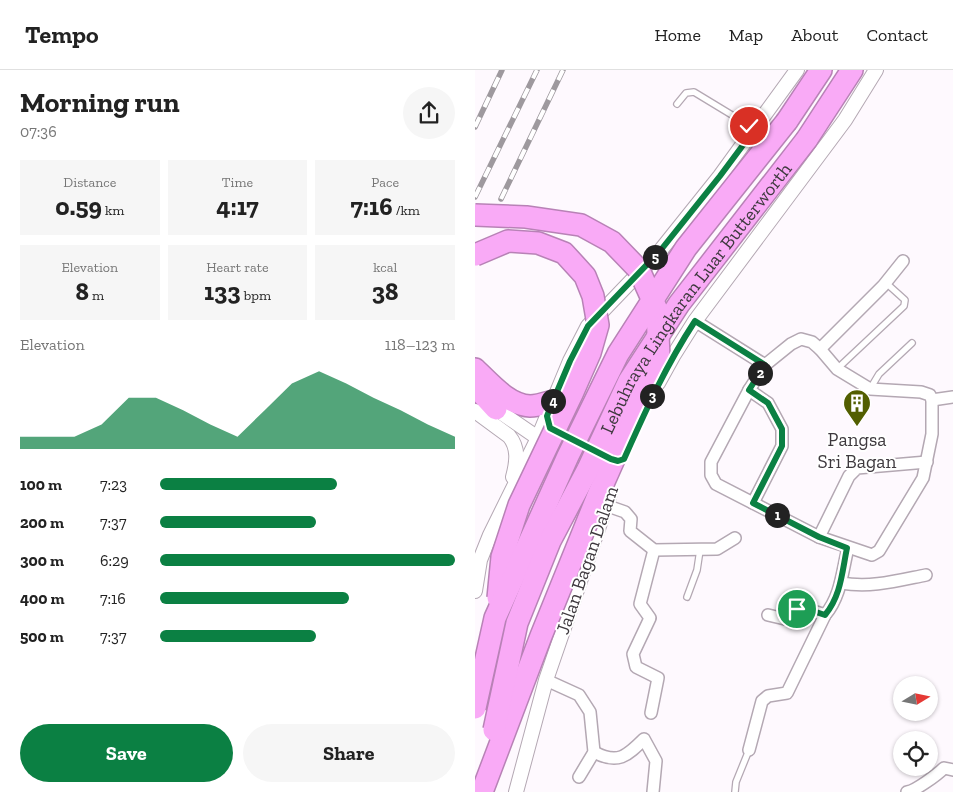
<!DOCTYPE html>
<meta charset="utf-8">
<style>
:root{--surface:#fff;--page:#f6f6f6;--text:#222;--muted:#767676;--line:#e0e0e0;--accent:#0b8043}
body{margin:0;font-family:"Zilla Slab",serif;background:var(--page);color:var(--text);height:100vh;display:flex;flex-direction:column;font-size:19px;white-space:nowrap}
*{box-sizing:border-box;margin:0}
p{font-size:16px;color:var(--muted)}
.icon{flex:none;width:28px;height:28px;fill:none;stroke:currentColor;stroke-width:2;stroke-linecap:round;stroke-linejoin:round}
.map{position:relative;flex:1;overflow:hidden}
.side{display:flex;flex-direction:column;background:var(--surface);width:475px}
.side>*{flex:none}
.needle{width:32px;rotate:80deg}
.controls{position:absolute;left:418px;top:606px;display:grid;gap:10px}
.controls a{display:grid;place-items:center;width:45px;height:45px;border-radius:50%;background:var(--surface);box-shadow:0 1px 4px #0004;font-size:25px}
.pin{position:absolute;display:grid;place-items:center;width:42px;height:42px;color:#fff;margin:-21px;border:2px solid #fff;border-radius:50%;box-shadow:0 1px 5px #0007}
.km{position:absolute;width:25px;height:25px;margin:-12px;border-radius:50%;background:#222;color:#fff;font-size:14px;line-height:25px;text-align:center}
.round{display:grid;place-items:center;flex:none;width:52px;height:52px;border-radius:26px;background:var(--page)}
.summary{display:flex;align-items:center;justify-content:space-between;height:85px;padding:0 20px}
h1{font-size:28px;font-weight:700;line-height:38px}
.metrics{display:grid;grid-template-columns:repeat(3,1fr);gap:8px;height:85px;padding:5px 20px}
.metrics div{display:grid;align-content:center;border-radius:0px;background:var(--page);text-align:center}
.metrics b{font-size:25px;font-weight:700}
.metrics small{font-size:14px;font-weight:400}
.metrics p{font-size:14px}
.chart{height:140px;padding:10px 20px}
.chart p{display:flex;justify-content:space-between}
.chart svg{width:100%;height:90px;margin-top:5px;fill:var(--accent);opacity:.7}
.cta{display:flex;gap:10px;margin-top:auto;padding:10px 20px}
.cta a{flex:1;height:58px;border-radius:30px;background:var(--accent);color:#fff;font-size:20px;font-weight:700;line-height:58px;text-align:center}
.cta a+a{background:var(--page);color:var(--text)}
ul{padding:0 20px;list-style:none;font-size:16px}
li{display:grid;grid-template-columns:80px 60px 1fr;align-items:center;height:38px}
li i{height:12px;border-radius:6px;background:var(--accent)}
header{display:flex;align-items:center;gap:30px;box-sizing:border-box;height:70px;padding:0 25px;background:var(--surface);border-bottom:1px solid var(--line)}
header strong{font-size:24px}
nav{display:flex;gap:28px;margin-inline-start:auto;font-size:18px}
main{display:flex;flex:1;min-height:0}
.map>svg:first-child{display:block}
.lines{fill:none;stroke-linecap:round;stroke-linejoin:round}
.service-casing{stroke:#b4a8b3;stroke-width:8}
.minor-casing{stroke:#b4a8b3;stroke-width:14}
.tertiary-casing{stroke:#b4a8b3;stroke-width:16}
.motorway-casing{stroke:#b882b6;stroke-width:24}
.service{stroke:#fff;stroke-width:5.5}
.minor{stroke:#fff;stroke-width:11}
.tertiary{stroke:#fff;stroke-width:14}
.motorway{stroke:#f9aaf6;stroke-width:21}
.rail-casing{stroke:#9e999e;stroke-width:5.5}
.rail{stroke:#fff;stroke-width:4;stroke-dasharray:11;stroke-linecap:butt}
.motorway-bridge-casing{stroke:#b882b6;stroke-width:24;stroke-linecap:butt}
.motorway-bridge{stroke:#f9aaf6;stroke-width:21}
.route-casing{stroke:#fff;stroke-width:10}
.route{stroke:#0b8043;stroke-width:6}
.labels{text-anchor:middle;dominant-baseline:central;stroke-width:4;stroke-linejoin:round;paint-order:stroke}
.street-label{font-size:19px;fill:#3e393e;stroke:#fff}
.poi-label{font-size:19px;fill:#3e393e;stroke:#fff}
</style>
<header>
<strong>Tempo</strong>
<nav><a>Home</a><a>Map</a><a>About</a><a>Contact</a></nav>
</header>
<main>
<section class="side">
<div class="summary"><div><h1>Morning run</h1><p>07:36</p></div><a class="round"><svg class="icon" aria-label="share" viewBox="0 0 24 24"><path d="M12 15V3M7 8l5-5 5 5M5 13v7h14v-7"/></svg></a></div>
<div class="metrics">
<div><p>Distance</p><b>0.59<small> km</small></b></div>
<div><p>Time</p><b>4:17</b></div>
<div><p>Pace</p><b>7:16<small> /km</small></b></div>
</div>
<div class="metrics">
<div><p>Elevation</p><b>8<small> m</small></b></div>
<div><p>Heart rate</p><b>133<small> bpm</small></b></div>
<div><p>kcal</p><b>38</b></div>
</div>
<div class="chart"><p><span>Elevation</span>118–123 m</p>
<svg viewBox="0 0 160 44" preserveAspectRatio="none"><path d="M0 44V38L10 38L20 38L30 32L40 19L50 19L60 25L70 32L80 38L90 25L100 12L110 6L120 12L130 19L140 25L150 32L160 38V44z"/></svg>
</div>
<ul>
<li><b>100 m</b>7:23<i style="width:60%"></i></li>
<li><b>200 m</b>7:37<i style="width:53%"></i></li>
<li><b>300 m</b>6:29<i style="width:100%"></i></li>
<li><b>400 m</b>7:16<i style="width:64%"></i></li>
<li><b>500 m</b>7:37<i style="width:53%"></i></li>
</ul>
<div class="cta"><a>Save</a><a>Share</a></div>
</section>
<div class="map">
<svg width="478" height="722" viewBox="0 0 478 722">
<rect width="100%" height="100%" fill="#fef9fe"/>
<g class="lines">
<!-- service casing -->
<g class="service-casing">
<g id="service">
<polyline points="202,34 211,23 219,22 280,59"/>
<polyline points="362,299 429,236 430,230 410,212"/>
<polyline points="395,319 404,304 437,273"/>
<polyline points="212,527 222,500 225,480"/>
<polyline points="260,722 261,712 274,680"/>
</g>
</g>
<!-- minor casing -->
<g class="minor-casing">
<g id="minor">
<polyline points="220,251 290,295"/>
<polygon points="326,269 337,272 345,279 362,299 395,319 446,322 455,325 457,330 457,364 448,408 404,481 397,485 344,467 241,414 236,405 236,392 274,320 290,295 316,274"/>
<polyline points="345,279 408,216 428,191"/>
<polyline points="274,320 293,333 307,359 307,376 278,433"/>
<polyline points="457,330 478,327"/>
<polyline points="130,435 150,442 156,449 155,461 179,480 242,479 260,468"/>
<polyline points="344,467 374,406 382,398 452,392"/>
<path d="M366,513C396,518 421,511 451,505"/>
<polyline points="293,545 310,549 316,548 322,539 329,538 350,545"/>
<polyline points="71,610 104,625 115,642 119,682 104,707"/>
<polyline points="176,643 183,608 161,597 158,584 175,548 165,534 179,480"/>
<path d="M274,680L287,631L293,626L312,623L350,545C366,526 367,502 373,478"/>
<path d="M119,682C143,695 152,686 169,669L181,691L178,722"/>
<path d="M432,722C440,721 462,705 469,698L478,700"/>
</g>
</g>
<!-- tertiary casing -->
<g class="tertiary-casing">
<g id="tertiary">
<polyline points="183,313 198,286 220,251 370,50 401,0"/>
<polyline points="15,335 63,368 120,398"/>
<path d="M0,341L34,366C44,378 42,392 38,407"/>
<polyline points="0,521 5,490 15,465 63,368 95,291 113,256 185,181 245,106 322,0"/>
<polyline points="41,722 71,610 135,424"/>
</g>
</g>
<!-- motorway casing -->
<g class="motorway-casing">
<g id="motorway">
<polyline points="312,51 346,0"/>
<polyline points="332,69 377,0"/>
<path d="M0,299C15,313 33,335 55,336C62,336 71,333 78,331"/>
<polyline points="0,316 21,339"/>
</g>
</g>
<!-- service -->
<use href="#service" class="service"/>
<!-- minor -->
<use href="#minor" class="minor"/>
<!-- tertiary -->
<use href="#tertiary" class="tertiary"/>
<!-- motorway -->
<use href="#motorway" class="motorway"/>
<!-- rail casing -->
<g class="rail-casing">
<g id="rail">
<polyline points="0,57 27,0"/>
<polyline points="0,127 62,0"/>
<polyline points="26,129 88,0"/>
</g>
</g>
<!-- rail -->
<use href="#rail" class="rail"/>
<!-- motorway-bridge casing -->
<g class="motorway-bridge-casing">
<g id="motorway-bridge">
<polyline points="0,145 51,147 106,155 137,172 164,200 182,240 184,288 124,423 66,566 7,722"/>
<polyline points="0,185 33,171 63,173 89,183 110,206 118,226 123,255 115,283 97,324 44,435 27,487 23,528"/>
<polyline points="0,638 20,548 93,386 143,284 211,178 312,51"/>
<path id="s1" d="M19,660L42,553L75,471L113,399L154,311L204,234L332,69"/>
</g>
</g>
<!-- motorway-bridge -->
<use href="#motorway-bridge" class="motorway-bridge"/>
</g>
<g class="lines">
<!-- route casing -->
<g class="route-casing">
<path id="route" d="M274,56L280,59L245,106L185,181L113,256L95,291L78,331L72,346L75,358L136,389L143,391L149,389C171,340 190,297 220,251L290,295L274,320L293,333L307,359V376L278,433L344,467L372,478C367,502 366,526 350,545L329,538L322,539"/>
</g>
<!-- route -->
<use href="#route" class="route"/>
</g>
<!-- icons -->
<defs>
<g id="building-pin" transform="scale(1.4375)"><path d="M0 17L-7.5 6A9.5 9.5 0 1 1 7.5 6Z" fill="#525e00" stroke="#fff"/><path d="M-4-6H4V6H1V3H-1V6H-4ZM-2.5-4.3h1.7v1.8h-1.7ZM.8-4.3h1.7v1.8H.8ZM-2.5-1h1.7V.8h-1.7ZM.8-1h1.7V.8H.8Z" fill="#fff"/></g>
</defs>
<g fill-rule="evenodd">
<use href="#building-pin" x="382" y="333"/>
</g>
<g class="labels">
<!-- street labels -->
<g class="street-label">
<text stroke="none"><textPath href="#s1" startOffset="482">Lebuhraya Lingkaran Luar Butterworth</textPath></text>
<text transform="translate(112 490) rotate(-71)">Jalan Bagan Dalam</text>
</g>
<!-- poi labels -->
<g class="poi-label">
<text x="382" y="369">Pangsa<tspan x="382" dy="22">Sri Bagan</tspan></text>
</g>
</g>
</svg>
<div class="controls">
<a><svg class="needle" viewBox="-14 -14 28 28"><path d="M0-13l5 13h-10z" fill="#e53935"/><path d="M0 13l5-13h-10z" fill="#767676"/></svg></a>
<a><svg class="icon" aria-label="locate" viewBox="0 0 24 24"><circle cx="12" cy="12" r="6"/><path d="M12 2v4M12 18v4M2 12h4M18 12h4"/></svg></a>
</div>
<div class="pin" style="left:322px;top:539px;background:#1e9e55"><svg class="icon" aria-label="arrive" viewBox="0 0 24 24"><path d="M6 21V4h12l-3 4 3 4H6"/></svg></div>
<div class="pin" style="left:274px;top:56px;background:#d93025"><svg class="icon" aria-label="check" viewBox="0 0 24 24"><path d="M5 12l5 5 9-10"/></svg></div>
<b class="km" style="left:302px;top:445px">1</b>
<b class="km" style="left:285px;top:303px">2</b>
<b class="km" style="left:177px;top:326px">3</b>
<b class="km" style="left:78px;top:331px">4</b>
<b class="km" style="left:180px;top:187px">5</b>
</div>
</main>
